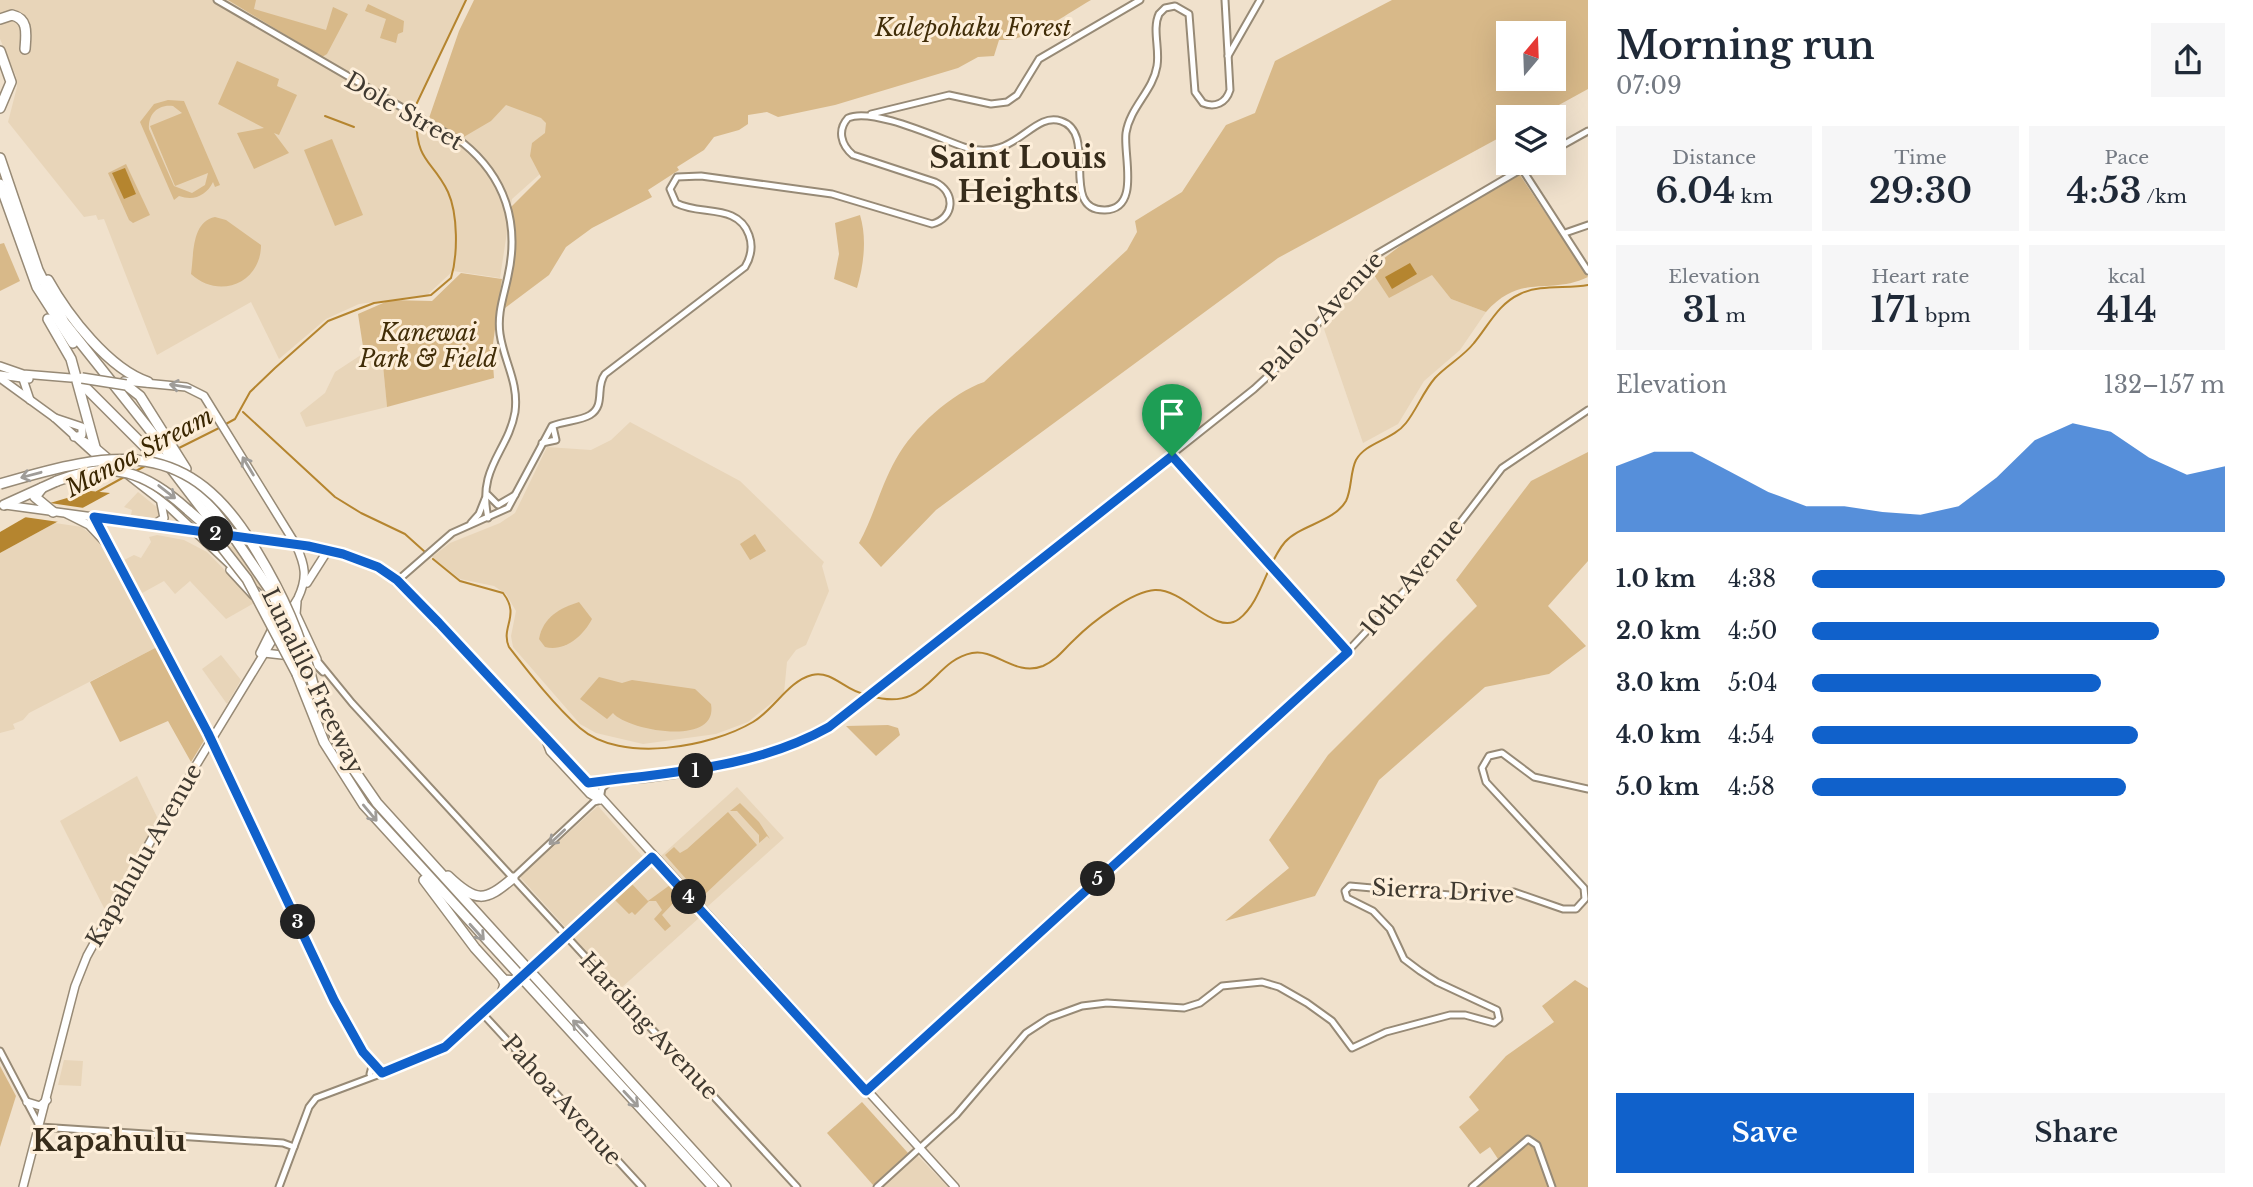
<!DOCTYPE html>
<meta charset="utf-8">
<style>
:root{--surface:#fff;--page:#f6f6f7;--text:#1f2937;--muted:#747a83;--accent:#1061cb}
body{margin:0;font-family:"Libre Baskerville",serif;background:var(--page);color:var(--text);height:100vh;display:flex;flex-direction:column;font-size:26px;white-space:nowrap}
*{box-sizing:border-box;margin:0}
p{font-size:23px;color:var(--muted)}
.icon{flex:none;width:38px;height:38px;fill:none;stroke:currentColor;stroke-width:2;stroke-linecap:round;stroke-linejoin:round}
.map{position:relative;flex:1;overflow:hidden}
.panel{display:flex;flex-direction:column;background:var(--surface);width:665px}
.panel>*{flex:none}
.needle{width:46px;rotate:19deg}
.buttons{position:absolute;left:1496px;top:21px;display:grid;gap:14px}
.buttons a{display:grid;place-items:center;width:70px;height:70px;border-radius:0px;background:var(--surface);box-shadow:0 7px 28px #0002;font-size:35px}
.pin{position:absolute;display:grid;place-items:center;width:60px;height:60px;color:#fff;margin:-72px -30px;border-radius:50% 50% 50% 0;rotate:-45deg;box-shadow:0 0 7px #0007}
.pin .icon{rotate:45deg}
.km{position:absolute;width:35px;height:35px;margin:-18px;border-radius:50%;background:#222;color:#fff;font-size:19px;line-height:35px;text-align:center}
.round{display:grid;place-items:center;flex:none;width:74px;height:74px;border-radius:0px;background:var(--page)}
.summary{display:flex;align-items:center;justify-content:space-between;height:119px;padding:0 28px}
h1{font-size:38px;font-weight:600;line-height:52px}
.figures{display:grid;grid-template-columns:repeat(3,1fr);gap:10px;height:119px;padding:7px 28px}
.figures div{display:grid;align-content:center;border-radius:0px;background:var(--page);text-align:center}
.figures b{font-size:35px;font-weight:600}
.figures small{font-size:19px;font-weight:400}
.figures p{font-size:19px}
.chart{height:196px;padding:14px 28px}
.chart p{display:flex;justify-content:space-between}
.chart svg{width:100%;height:126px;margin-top:7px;fill:var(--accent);opacity:.7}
.button{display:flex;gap:14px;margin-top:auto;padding:14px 28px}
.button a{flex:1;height:80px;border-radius:0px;background:var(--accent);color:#fff;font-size:28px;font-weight:600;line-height:80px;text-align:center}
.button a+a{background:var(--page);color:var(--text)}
ul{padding:0 28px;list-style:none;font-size:23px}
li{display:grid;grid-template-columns:112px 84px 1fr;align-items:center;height:52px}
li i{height:18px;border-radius:9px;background:var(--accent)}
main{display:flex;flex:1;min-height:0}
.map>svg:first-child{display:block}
.built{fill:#e8d5b9}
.green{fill:#d8b989;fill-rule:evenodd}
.water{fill:#b5852f}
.pier{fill:#f0e1cc}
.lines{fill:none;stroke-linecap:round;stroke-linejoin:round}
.stream{stroke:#b5852f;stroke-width:2}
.minor-casing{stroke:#978a76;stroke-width:9}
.major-casing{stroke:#978a76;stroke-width:10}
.highway-casing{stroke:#978a76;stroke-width:12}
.minor{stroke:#fff;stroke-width:5}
.major{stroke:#fff;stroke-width:7}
.highway{stroke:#fff;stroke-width:9}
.minor-bridge-casing{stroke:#978a76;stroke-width:9;stroke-linecap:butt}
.highway-bridge-casing{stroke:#978a76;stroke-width:12;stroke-linecap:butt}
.minor-bridge{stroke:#fff;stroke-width:5}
.highway-bridge{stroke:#fff;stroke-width:9}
.oneway{stroke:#9f9c98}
.route-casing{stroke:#fff;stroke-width:14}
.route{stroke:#1061cb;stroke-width:9}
.labels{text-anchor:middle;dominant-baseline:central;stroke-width:6;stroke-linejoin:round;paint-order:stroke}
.park-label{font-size:23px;font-style:italic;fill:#412d08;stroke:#fdeed9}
.street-label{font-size:23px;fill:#3f3930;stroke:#fdeed9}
.water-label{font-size:24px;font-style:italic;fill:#3a2601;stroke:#fdeed9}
.district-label{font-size:30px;font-weight:bold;fill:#372c1b;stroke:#fdeed9}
</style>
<main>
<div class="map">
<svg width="1588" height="1187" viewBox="0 0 1588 1187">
<rect width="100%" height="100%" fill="#f0e1cc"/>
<!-- built -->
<g class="built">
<polygon points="0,0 466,0 413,108 436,122 528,93 567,150 512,199 500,278 453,271 427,295 359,304 326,319 279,359 251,302 157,355 104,219 98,220 96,215 84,217 8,122 17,87 16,76 0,39"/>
<polygon points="1370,269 1375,278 1432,274 1451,299 1486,312 1460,350 1424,381 1398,424 1363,443 1324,329"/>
<polygon points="364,353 382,355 387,407 306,427 300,413 325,393 335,372"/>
<polygon points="630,422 740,481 824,562 822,566 829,591 806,645 796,650 787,662 784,693 748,722 716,734 643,744 596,733 580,724 513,647 511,636 516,611 506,594 494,586 460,579 432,557 450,543 500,523 515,513 547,447 591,450 611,440"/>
<polygon points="138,492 159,509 162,516 158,519 131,515 132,510 124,507"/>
<polygon points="55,523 82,527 99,542 157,647 29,713 23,720 13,724 15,729 0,733 0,553"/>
<polygon points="157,535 184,540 207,552 256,602 226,619 190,581 175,594 164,581 135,597 122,561 134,555 141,558 151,542 149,537"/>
<polygon points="228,546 262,552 289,600 280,614 257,589"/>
<polygon points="221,655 241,680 227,704 202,669"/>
<polygon points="137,776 158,819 109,910 104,908 60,821"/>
<polygon points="737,787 784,838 707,907 661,856"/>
<polygon points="598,806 644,858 567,929 520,877"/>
<polygon points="651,863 700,917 620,989 571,935"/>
<polygon points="64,1060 83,1061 81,1086 58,1085"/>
<polygon points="917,1155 948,1187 880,1187 915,1156"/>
</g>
<!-- green -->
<g class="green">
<polygon points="228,0 256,0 254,9 326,30 333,7 348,14 327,54 322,57"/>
<path d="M474,0H1091C1063,16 1032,41 999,40L994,56L978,57L958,68L835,105L778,117L767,112L748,115V124L739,130L714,137L704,150L677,167L679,170L648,190L652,197L592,228L566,247L549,275L505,308L503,297L514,234L509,209L541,177L530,156L532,143L545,133L546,123L541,118L506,105L491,121L462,138L429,118L459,31Z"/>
<path d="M1392,0H1588V89L1537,117H1508V133L1278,258L936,510L881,567L859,543C874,516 881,485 896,459C913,428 952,393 984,382L1127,250L1137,232L1135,221L1182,192L1226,125L1255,113L1275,61ZM1508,33H1554V79H1508Z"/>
<polygon points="368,4 404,21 403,32 398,34 396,43 380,38 386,19 365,11"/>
<polygon points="237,61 279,79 277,86 297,95 279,135 274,133 289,153 254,169 237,133 264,128 218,104"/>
<path d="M168,100L184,101L220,185L215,187L213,182C206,196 194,201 179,196L174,200L140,122L154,104ZM173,106L182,113L150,126L175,186L208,173L205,185L192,193L174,186L149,129C148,114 158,104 173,106Z"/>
<polygon points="332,139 363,215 335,226 304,150"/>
<polygon points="126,164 150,215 133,223 129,220 108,173"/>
<path d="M1520,175L1588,277C1548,296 1522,272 1486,312L1451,299L1432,275L1389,298L1370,269L1413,236Z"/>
<path d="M860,215C867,238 864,264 857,288L834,279L839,254L835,223Z"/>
<path d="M215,217L226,220L261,245C261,283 219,300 191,274C194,255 191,222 215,217Z"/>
<polygon points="4,243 20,281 0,291 0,244"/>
<polygon points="461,273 502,279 492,351 494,378 387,407 382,355 364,353 358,314 390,300 432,301"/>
<polygon points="1588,452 1588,561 1548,606 1586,646 1549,674 1485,687 1379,780 1315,896 1225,921 1289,868 1269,840 1328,755 1477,606 1456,580 1531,481"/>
<polygon points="755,534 766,551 750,560 740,544"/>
<path d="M579,602L592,619C583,636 565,652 545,647L539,639C543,617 560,608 579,602Z"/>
<polygon points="157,647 205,739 191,762 168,721 120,742 90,682"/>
<path d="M599,677L622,683L632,680L695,689L711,704C719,748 626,730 613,713L607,719L580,699Z"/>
<polygon points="888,725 898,728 900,735 876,756 846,726"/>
<polygon points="740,803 759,822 770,839 767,836 759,843 759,835 737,811 730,811"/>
<polygon points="728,812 757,845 702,897 665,855 674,847 680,853 687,849"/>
<polygon points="631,883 648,901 670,885 680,896 662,915 671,926 665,931 654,919 662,910 656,901 649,901 635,915 632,912 629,914 614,899"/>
<polygon points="1575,980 1588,988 1588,1187 1478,1187 1502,1165 1490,1147 1480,1154 1459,1127 1479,1110 1469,1097 1506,1056 1554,1022 1542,1006"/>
<polygon points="0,1066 16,1096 0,1147"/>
<polygon points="862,1102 908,1153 873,1185 827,1133"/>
</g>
<!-- water -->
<g class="water">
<polygon points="125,168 136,194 124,199 112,173"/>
<polygon points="1410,263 1417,274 1392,289 1385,277"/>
<polygon points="91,491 110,493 0,553 0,532 50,503"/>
</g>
<!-- pier -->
<polygon class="pier" points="50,503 84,508 59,522 24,517"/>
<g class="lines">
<!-- stream -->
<g class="stream">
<polyline points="415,114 415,107 466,0"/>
<polyline points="325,116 354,127"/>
<polyline points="243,412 335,497 361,513 405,534 425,552"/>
<path d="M224,425L235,419L250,392L275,368L328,321L374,303L431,295L451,278C458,255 458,214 448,192C432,159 417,164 416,119"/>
<polyline points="177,449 219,428"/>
<polyline points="134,472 147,465"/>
<polyline points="97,492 126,476"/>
<path d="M433,559L460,581L503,593C521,616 500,627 509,647C530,674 554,705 580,728C621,764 711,747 753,722C774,710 788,681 812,675C833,670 846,692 865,694"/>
<path d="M871,696C928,713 932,661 972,653C995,648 1015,677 1043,666C1057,660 1064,649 1075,639C1091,623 1132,591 1155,590C1186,589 1215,637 1239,619C1262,601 1266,564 1285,542C1300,525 1334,522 1346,501C1352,489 1350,472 1356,460C1366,442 1393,440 1406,423C1417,409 1423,392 1435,378C1447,365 1463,357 1474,343C1489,325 1498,304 1520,294C1540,284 1567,289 1588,285"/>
</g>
<!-- minor casing -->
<g class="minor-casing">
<g id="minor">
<path d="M217,0L463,143C505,177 520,223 508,276C504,296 497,313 500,334C504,362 519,382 515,412C508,452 477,467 488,518"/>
<polyline points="1228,56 1260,0"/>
<polyline points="871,114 949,95 991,104 1007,102 1017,95 1039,59 1140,0"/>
<polyline points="1554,150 1588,131"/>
<polyline points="1522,169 1588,271"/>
<polyline points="1565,233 1588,225"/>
<polyline points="542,443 556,440 553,427"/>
<polyline points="1172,456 1347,652"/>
<polyline points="488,495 498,505 515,495"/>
<polyline points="94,517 215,747 334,1000 363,1052 382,1073"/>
<polyline points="471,523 479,514 485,499"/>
<path d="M397,581L452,533L508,508L552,426C564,421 580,421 590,415C606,405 595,387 605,374L745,267C751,257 753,246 749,235C738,203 700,216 676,203L670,189L677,177L701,176L832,194L932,224C955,218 956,192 935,182L853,155C841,145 837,130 848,118C872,107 938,138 964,147C1015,164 1031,111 1061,121C1099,133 1058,211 1105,210C1141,209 1123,155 1126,133C1130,107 1153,91 1157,66C1160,49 1152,29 1159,14L1165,8L1175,6L1189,14L1195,92L1203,103C1215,108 1226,103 1230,90L1225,0"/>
<polyline points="303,643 352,703 797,1187"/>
<polyline points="308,657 323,672"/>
<path d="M585,783C664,780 759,766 829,727L1254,389L1292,354L1377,254L1532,163"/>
<polyline points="600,799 602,788 610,781"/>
<polyline points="513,878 594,802 598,801"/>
<polyline points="533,966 652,857"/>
<polyline points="482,1013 642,1187"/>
<polyline points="0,1051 40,1127 283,1143 294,1147"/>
<polyline points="370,1074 373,1063"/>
<polyline points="866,1091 1347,652 1424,570 1502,468 1588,410"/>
<polyline points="279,1187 309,1107 316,1098 439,1052 516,981"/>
<polyline points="877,1187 956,1115 1026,1033 1049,1018 1082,1006 1107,1003 1184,1008 1200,1003 1222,986 1262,982 1279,987 1307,1003 1332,1021 1352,1048 1386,1032 1450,1015 1465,1015 1494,1023 1499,1019 1497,1010 1437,982 1420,971 1404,959 1390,929 1373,911 1347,898 1345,891 1350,886 1472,897 1514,892 1563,909 1576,909 1585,899 1584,888 1486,782 1482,768 1489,756 1502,753 1534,777 1588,789"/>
<polyline points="1472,1187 1528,1139 1537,1145 1552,1187"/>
</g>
</g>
<!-- major casing -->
<g class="major-casing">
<g id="major">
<polyline points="0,366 23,374 71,378"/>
<polyline points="0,375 29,379"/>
<polyline points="0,378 55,418 98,457 114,464 169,507 238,572"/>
<polyline points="23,379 30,400"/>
<polyline points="55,418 82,427 82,435 74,437"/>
<polyline points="78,438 95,447 108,458"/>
<polyline points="5,505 308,546 365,561 389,575 439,623 588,783 955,1187"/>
<polyline points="67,514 89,525 105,542"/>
<polyline points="155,524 164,518 161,503"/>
<polyline points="230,570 253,595"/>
<polyline points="307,583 328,550"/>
<polyline points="256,591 283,620"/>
<polyline points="297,602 296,614 317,659"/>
<polyline points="266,609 281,625"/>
<polyline points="260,653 274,625"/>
<polyline points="264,653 309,658"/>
<polyline points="547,743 550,751 590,794 600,800"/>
<polyline points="27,1102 40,1106 47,1100"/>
<path d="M23,1187L75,986L87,956L159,826L298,598C308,577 305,565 296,545L204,396L186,387L124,381"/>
</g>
</g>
<!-- highway casing -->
<g class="highway-casing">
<g id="highway">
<path d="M0,19L12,15C29,19 26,34 25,49"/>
<polyline points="0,51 11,82 0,108"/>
<polyline points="0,158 38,270 64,322 227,527"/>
<polyline points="0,184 37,287 73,343"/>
<path d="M48,280C68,316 109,369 148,382"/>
<polyline points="48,319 71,359 95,447"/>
<polyline points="81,383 147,449 166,461"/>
<polyline points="126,385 140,396 186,469"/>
<polyline points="170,467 215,526"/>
<polyline points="42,488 35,497 53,512"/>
<polyline points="4,505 57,481"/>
<polyline points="188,510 203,523"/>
<polyline points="297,674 324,742 364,805 713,1187"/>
<polyline points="313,684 341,751 377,803 726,1187"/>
<path d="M448,876C476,903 485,902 513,878"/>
<polyline points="424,880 475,948 504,980 516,981"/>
<polyline points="502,994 505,984 502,978"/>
</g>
</g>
<!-- minor -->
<use href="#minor" class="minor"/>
<!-- major -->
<use href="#major" class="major"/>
<!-- highway -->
<use href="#highway" class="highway"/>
<!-- minor-bridge casing -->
<g class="minor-bridge-casing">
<polyline id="minor-bridge" points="516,981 533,966"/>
</g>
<!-- highway-bridge casing -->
<g class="highway-bridge-casing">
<g id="highway-bridge">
<polyline points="82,378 126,385"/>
<path d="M57,481C112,459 146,472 188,510"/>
<path d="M0,484C115,450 189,435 257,552C283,595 301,635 313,684"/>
<polyline points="203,523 247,579 297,674"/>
<polyline points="227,527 270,590 296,640"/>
</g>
</g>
<!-- minor-bridge -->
<use href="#minor-bridge" class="minor-bridge"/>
<!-- highway-bridge -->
<use href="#highway-bridge" class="highway-bridge"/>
</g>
<!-- one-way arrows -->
<defs><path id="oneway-shaft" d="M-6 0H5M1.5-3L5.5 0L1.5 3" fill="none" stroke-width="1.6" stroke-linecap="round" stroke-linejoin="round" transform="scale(1.75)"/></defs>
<g class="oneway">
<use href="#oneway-shaft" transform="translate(180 386) rotate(-171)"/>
<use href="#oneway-shaft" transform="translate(248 466) rotate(-121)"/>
<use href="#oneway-shaft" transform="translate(31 475) rotate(165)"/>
<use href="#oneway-shaft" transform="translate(167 492) rotate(38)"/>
<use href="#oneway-shaft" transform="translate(370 813) rotate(50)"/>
<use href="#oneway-shaft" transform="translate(557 837) rotate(137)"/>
<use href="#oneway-shaft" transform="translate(477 932) rotate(48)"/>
<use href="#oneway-shaft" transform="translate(580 1028) rotate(-133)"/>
<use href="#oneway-shaft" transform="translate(631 1099) rotate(47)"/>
</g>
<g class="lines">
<!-- route casing -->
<g class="route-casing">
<path id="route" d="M1172,456L1348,652L866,1091L652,857L445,1047L382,1073L363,1052L334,1000L208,733L94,517L308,546L343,554L378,567L397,580L439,623L588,783C670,772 754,769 829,727Z"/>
</g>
<!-- route -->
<use href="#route" class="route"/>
</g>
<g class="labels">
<!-- park labels -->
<g class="park-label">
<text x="973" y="28">Kalepohaku Forest</text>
<text x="428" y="333">Kanewai<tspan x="428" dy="26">Park &amp; Field</tspan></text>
</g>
<!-- street labels -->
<g class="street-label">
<text transform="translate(404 111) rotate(30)">Dole Street</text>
<text transform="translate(1322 316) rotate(-47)">Palolo Avenue</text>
<text transform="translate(1412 577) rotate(-50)">10th Avenue</text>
<text transform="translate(313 681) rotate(64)">Lunalilo Freeway</text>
<text transform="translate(144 855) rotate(-60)">Kapahulu Avenue</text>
<text transform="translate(1443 891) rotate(3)">Sierra Drive</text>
<text transform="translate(649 1026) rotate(47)">Harding Avenue</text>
<text transform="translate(562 1100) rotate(48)">Pahoa Avenue</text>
</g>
<!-- water labels -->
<g class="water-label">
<text transform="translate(139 452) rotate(-28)">Manoa Stream</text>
</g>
<!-- district labels -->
<g class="district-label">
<text x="1018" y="157">Saint Louis<tspan x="1018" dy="34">Heights</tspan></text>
<text x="109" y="1140">Kapahulu</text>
</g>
</g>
</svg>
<div class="buttons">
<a><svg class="needle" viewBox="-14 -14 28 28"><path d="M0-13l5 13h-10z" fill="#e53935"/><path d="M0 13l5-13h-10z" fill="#747a83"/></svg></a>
<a><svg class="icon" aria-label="layers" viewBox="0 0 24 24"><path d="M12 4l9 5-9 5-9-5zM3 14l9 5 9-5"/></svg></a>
</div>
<div class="pin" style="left:1172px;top:456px;background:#1e9e55"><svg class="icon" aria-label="arrive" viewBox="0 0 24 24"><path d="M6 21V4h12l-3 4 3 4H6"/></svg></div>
<b class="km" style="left:696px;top:771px">1</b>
<b class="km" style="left:216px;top:534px">2</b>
<b class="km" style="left:298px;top:922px">3</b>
<b class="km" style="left:689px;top:897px">4</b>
<b class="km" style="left:1098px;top:879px">5</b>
</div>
<section class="panel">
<div class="summary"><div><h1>Morning run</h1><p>07:09</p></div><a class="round"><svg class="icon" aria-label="share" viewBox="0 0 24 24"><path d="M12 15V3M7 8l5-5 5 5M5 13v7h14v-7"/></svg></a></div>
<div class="figures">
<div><p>Distance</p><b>6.04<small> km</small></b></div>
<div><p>Time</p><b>29:30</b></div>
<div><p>Pace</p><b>4:53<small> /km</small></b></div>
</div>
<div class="figures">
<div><p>Elevation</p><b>31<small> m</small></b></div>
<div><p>Heart rate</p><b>171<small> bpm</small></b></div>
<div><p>kcal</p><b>414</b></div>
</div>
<div class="chart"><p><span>Elevation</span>132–157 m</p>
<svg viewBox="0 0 160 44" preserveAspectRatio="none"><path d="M0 44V21L10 16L20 16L30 23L40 30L50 35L60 35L70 37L80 38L90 35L100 25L110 12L120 6L130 9L140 18L150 24L160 21V44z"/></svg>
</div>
<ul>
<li><b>1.0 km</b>4:38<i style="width:100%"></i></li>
<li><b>2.0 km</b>4:50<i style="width:84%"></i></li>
<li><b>3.0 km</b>5:04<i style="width:70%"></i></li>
<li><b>4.0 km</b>4:54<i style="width:79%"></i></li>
<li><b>5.0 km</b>4:58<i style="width:76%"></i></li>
</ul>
<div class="button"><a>Save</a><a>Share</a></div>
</section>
</main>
